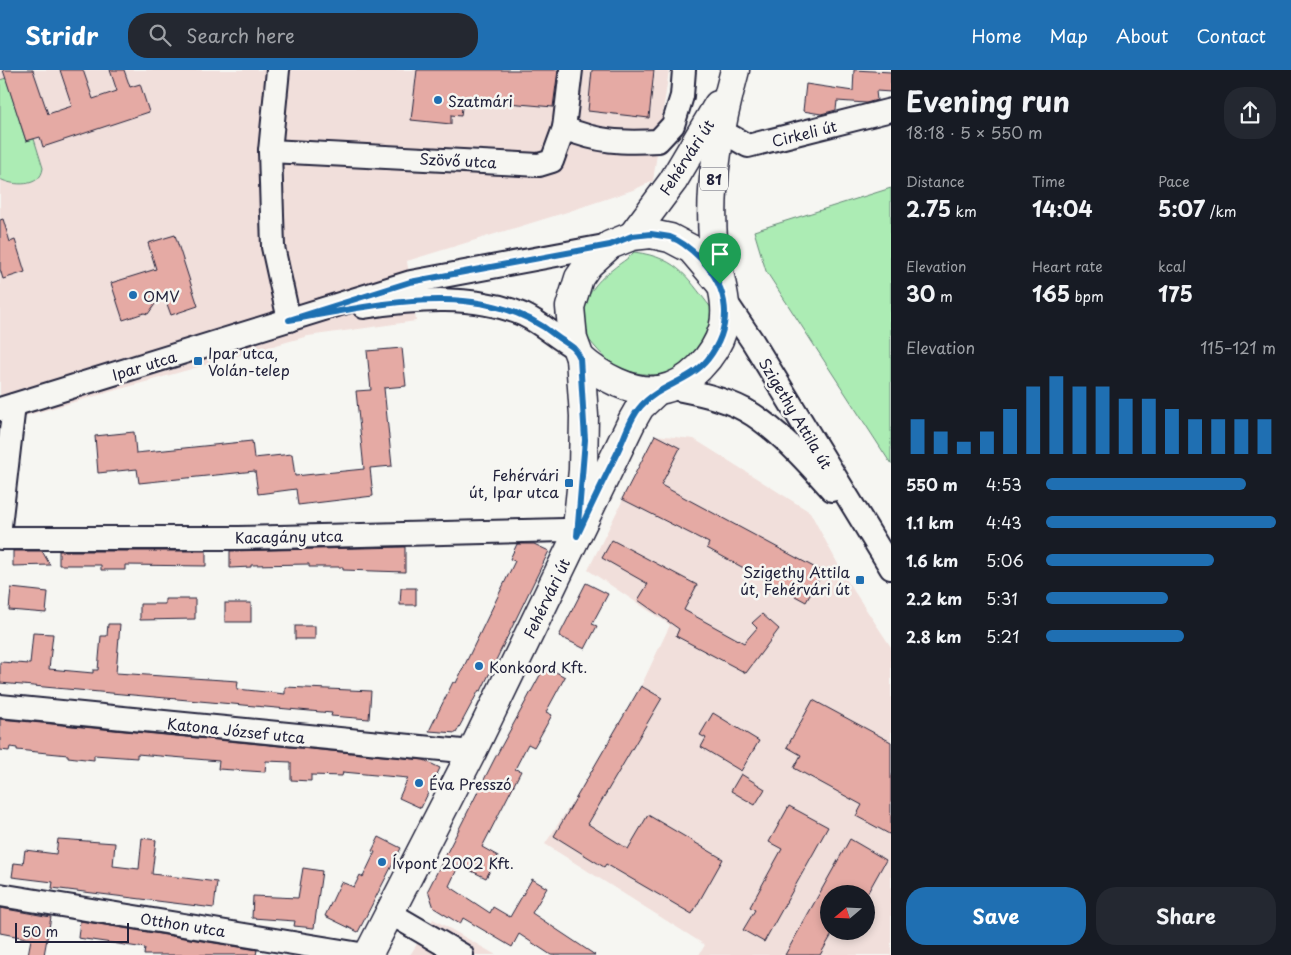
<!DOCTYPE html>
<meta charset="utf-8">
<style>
:root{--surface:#171b24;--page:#242831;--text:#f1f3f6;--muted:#9ea1a6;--accent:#1f6fb2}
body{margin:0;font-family:"Playpen Sans",sans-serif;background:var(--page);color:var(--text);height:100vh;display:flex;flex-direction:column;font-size:19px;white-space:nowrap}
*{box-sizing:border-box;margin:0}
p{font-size:16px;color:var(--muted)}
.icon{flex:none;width:28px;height:28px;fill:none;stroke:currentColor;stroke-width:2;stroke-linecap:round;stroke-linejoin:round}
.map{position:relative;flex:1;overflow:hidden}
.drawer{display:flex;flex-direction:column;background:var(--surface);width:400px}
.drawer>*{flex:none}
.needle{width:32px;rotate:251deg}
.controls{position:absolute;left:820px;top:815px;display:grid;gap:10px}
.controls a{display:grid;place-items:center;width:55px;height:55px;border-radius:50%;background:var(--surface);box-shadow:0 2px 8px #0003;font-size:25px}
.scale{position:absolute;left:15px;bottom:12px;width:114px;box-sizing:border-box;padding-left:5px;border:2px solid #22223b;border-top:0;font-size:14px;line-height:18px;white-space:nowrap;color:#22223b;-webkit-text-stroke:4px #f6f6f2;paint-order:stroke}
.pin{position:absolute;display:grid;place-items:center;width:42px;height:42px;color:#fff;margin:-51px -21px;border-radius:50% 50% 50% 0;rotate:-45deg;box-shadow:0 0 5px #0007}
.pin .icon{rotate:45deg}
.round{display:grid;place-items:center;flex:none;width:52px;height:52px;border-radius:20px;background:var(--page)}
.head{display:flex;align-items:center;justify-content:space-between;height:85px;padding:0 15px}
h1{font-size:28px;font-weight:700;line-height:38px}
.stats{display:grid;grid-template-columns:repeat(3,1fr);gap:8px;height:85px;padding:5px 15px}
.stats div{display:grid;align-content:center}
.stats b{font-size:21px;font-weight:700}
.stats small{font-size:14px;font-weight:400}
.stats p{font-size:14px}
.chart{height:140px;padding:10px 15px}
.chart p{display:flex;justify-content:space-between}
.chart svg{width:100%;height:90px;margin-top:5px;stroke:var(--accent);stroke-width:6}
.button{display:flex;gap:10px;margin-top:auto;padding:10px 15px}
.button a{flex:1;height:58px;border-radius:20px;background:var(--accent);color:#fff;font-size:20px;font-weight:700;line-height:58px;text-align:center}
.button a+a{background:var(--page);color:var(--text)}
ul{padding:0 15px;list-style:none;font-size:16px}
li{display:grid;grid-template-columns:80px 60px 1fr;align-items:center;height:38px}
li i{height:12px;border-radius:6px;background:var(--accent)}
header{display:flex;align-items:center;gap:30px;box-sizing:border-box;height:70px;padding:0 25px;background:var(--accent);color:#fff}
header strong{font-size:24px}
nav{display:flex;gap:28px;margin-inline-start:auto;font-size:18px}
.search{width:350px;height:45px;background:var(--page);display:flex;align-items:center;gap:12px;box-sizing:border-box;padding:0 18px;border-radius:20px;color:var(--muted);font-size:19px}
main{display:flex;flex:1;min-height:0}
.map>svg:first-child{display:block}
.built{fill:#f1dfdb;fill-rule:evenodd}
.green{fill:#acecb4;stroke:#678778}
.building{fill:#e5aaa4;stroke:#22223b}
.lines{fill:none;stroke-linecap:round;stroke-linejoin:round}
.minor-casing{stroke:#22223b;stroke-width:26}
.major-casing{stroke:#22223b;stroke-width:31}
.minor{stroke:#f6f6f2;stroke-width:22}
.major{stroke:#f6f6f2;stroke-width:28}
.route-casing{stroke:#fff;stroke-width:10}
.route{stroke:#1f6fb2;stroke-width:6}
.poi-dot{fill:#1f6fb2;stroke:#f6f6f2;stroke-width:2}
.labels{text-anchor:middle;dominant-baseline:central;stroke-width:5;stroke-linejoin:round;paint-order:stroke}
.shield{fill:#f6f6f2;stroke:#626272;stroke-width:1}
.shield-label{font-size:14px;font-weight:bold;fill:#22223b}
.poi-label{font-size:15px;fill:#22223b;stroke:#f6f6f2;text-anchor:start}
.street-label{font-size:15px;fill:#22223b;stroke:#f6f6f2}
</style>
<header>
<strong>Stridr</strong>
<div class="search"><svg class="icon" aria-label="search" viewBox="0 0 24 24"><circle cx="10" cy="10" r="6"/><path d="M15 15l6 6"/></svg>Search here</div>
<nav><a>Home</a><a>Map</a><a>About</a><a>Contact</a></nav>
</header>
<main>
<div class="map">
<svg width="891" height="885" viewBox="0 0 891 885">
<rect width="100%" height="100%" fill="#f6f6f2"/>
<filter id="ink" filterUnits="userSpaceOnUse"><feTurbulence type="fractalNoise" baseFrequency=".02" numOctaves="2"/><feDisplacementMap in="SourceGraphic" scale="10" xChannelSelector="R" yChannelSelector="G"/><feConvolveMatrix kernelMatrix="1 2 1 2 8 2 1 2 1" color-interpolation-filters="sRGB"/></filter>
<g filter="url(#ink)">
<!-- built -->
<g class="built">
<polygon points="0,0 669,0 653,111 633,120 567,142 407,191 416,251 308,266 0,353"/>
<path d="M655,365L694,369L810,442L846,509L891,577V885H699L705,875L545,774L577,725L641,616L670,555L588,500ZM829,824H866V861H829Z"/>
<polygon points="433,849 496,885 410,885"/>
</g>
<!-- green -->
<g class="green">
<path d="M6,8L26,71L34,69L43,98C41,118 13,116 0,109V10Z"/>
<polygon points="891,118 891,394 766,201 754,161"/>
<path d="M634,182C681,188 688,210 716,244C710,263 701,281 685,296C670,309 631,306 615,295C602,287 593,274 583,263C583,232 588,218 613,199C620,193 627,190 634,182Z"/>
</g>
<!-- building -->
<g class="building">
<polygon points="3,0 33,0 48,44 72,36 60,0 83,0 93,29 117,21 110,0 124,0 130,17 140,14 149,42 43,77 40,67 26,71"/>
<polygon points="417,0 558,0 553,37 463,29 461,46 451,45 451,54 411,50"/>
<polygon points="592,0 654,0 649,48 588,41"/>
<polygon points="854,0 891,2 891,22 876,21 877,30 866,33 837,31 836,40 821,44 803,41 806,14 853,21"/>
<polygon points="3,149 10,172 15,170 25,202 3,209 0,199 0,150"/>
<polygon points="175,165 198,236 171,245 163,223 148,244 144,243 123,250 111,213 156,199 148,173"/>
<polygon points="402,278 406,316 384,318 392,396 370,398 373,426 298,435 296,419 258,424 255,401 139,413 137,399 98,403 95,366 134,362 136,383 252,371 254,388 292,384 295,406 364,399 356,321 371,320 367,281"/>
<polygon points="655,365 680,378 661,415 823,502 806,532 707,478 709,473 622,429"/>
<polygon points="612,470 697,515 684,540 744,573 757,558 752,553 762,544 779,559 746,603 676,566 679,559 638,530 648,514 602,488"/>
<polygon points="517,474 534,474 549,481 481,621 479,620 456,663 429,661 453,612 456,613 515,491 510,489"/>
<polygon points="405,477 405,502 343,500 343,497 309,497 309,494 251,495 251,497 230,498 230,481"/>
<polygon points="13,481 42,481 50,495 13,496"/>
<polygon points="59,481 206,481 206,496 125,495 125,500 101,500 101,495 59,495"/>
<polygon points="586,513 608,524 592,554 597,556 585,579 559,566"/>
<polygon points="11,518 48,522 46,543 9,540"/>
<polygon points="401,518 416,518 416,535 400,535"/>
<polygon points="165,529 195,529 195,549 140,550 140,534 165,534"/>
<rect x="225" y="533" width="26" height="19"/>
<polygon points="108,554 120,554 116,603 238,611 237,619 285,624 285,617 371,621 369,649 331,646 332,643 0,613 0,592 30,594 33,563 53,564 49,599 93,603 93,600 98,600 101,566 107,566"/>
<rect x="295" y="556" width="20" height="13"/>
<polygon points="545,596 565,607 546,642 552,645 534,677 528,674 515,699 521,701 482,777 498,786 486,808 459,795 449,816 490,843 493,837 510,847 532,809 547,818 532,843 595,885 551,885 519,864 512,877 463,848 460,854 434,838 428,820 495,688"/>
<polygon points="641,616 662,628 588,754 628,779 648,745 723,789 692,844 606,794 604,797 554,766"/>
<polygon points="813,630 891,672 891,765 856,746 862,735 794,698 801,685 787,677"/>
<polygon points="713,643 759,671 741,701 701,677 706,668 700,665"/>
<polygon points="0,649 424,690 440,698 421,738 399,728 408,708 343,702 342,706 311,705 311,711 291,710 291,692 266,691 265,702 218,699 219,691 137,684 137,688 94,685 94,690 68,687 68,685 17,680 17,678 10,677 9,681 0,680"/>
<polygon points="741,704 765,719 755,735 731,721"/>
<polygon points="789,736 828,757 764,872 743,860 755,840 750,837 782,779 769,772"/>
<polygon points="379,767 401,778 358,862 325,846 341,812 354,817 360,805 363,807 375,782 372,781"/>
<polygon points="142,768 156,770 152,804 217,812 214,838 52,818 53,812 12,807 14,793 23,794 25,780 56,784 58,769 115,773 113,796 139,799"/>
<polygon points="850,769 886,790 867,824 829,824 829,861 834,861 820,885 785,885"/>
<polygon points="303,798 322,801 314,858 294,856 295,851 252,848 253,826 298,828"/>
<polygon points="0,838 51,847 44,885 28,885 31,869 0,863"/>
<polygon points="80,851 257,880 256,885 144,885 145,878 78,868"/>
</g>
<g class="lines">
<!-- minor casing -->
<g class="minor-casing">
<g id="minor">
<polyline points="278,0 270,81 273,177 289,250"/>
<path d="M564,58C598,72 621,73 658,71L673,55L682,26L684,0"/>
<polyline points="720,60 748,76 891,40"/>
<polyline points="270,81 539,95 552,91 564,58 571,0"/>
<polyline points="724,229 753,272 891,498"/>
<path d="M364,237C415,229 475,224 524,245C543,254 558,269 577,279"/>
<path d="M667,317C693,322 721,327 745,340C776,357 809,394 832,420"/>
<polyline points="0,339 411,212 610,175"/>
<polyline points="0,456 14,335"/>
<polyline points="0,468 239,468 565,460 577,466"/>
<polyline points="0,636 472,682"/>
<polyline points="0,825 366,885"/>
<polyline points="390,843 462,885"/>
</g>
</g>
<!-- major casing -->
<g class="major-casing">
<g id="major">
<polyline points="632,166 673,111 718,35"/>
<path d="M580,288C600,306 632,324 659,320C689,315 715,286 723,259C731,230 715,199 713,169C709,112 720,55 735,0"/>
<polyline points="578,448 583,400 584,346 580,288 573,269 570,237 579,208 588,195 610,175 632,166 651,164 670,168 691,179 719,212"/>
<polyline points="368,885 472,682 632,351 640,337 658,320"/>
</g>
</g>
<!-- minor -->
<use href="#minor" class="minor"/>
<!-- major -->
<use href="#major" class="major"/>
</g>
</g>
<g class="lines" filter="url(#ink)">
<!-- route casing -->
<g class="route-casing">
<path id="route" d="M651,164C657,165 664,166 670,167C682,171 692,180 701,189C729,219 734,255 708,289C690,312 659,315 641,336C630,348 625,366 618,381C604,409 590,438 577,466L585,370L580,288C575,275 566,274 556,266C482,206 374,236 289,250L410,212L610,175L632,166Z"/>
</g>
<!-- route -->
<use href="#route" class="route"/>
</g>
<!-- markers -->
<g class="poi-dot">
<circle cx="438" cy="30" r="5"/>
<circle cx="133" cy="225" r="5"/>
<rect x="193" y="286" width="10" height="10" rx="2.5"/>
<rect x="564" y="408" width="10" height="10" rx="2.5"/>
<rect x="855" y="505" width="10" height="10" rx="2.5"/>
<circle cx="479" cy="596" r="5"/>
<circle cx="419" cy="713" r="5"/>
<circle cx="382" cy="792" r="5"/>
</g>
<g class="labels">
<!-- shield labels -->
<rect class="shield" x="700" y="97.5" width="28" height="23" rx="4"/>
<g class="shield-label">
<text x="714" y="109">81</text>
</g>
<!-- poi labels -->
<g class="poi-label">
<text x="448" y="30">Szatmári</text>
<text x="143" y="225">OMV</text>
<text x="208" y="282">Ipar utca,<tspan x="208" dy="17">Volán-telep</tspan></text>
<text x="559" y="404" text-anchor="end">Fehérvári<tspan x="559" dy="17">út, Ipar utca</tspan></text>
<text x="850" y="501" text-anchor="end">Szigethy Attila<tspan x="850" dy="17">út, Fehérvári út</tspan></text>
<text x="489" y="596">Konkoord Kft.</text>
<text x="429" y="713">Éva Presszó</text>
<text x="392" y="792">Ívpont 2002 Kft.</text>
</g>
<!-- street labels -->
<g class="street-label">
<text transform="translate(804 63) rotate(-14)">Cirkeli út</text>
<text transform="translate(686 87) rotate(-57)">Fehérvári út</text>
<text transform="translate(458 90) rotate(3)">Szövő utca</text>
<text transform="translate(144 295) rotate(-17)">Ipar utca</text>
<text transform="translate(796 343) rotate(59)">Szigethy Attila út</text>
<text transform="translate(289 466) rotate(-1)">Kacagány utca</text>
<text transform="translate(546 528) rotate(-64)">Fehérvári út</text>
<text transform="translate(236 660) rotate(6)">Katona József utca</text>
<text transform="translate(183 854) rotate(9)">Otthon utca</text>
</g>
</g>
</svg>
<div class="controls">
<a><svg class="needle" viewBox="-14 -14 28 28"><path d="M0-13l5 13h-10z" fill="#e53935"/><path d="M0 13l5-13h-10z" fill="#9ea1a6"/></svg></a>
</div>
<div class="scale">50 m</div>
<div class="pin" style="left:720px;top:214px;background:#1e9e55"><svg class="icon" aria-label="arrive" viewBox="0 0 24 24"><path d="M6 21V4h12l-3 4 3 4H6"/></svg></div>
</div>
<section class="drawer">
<div class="head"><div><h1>Evening run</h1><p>18:18 · 5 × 550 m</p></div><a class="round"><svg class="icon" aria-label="share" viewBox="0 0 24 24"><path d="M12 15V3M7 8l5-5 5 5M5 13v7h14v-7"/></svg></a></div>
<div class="stats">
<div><p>Distance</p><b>2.75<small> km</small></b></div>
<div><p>Time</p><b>14:04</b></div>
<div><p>Pace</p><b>5:07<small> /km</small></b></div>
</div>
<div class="stats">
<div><p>Elevation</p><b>30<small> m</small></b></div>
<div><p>Heart rate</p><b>165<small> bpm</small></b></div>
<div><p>kcal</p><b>175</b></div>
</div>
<div class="chart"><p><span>Elevation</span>115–121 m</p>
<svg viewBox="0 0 160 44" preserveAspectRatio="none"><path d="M5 44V27M15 44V33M25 44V38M35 44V33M45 44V22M55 44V11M65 44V6M75 44V11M85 44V11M95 44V17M105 44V17M115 44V22M125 44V27M135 44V27M145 44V27M155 44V27"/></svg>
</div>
<ul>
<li><b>550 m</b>4:53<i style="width:87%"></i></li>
<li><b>1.1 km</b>4:43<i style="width:100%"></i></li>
<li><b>1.6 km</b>5:06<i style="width:73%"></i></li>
<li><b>2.2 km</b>5:31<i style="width:53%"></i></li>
<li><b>2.8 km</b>5:21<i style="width:60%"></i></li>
</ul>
<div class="button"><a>Save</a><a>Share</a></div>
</section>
</main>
